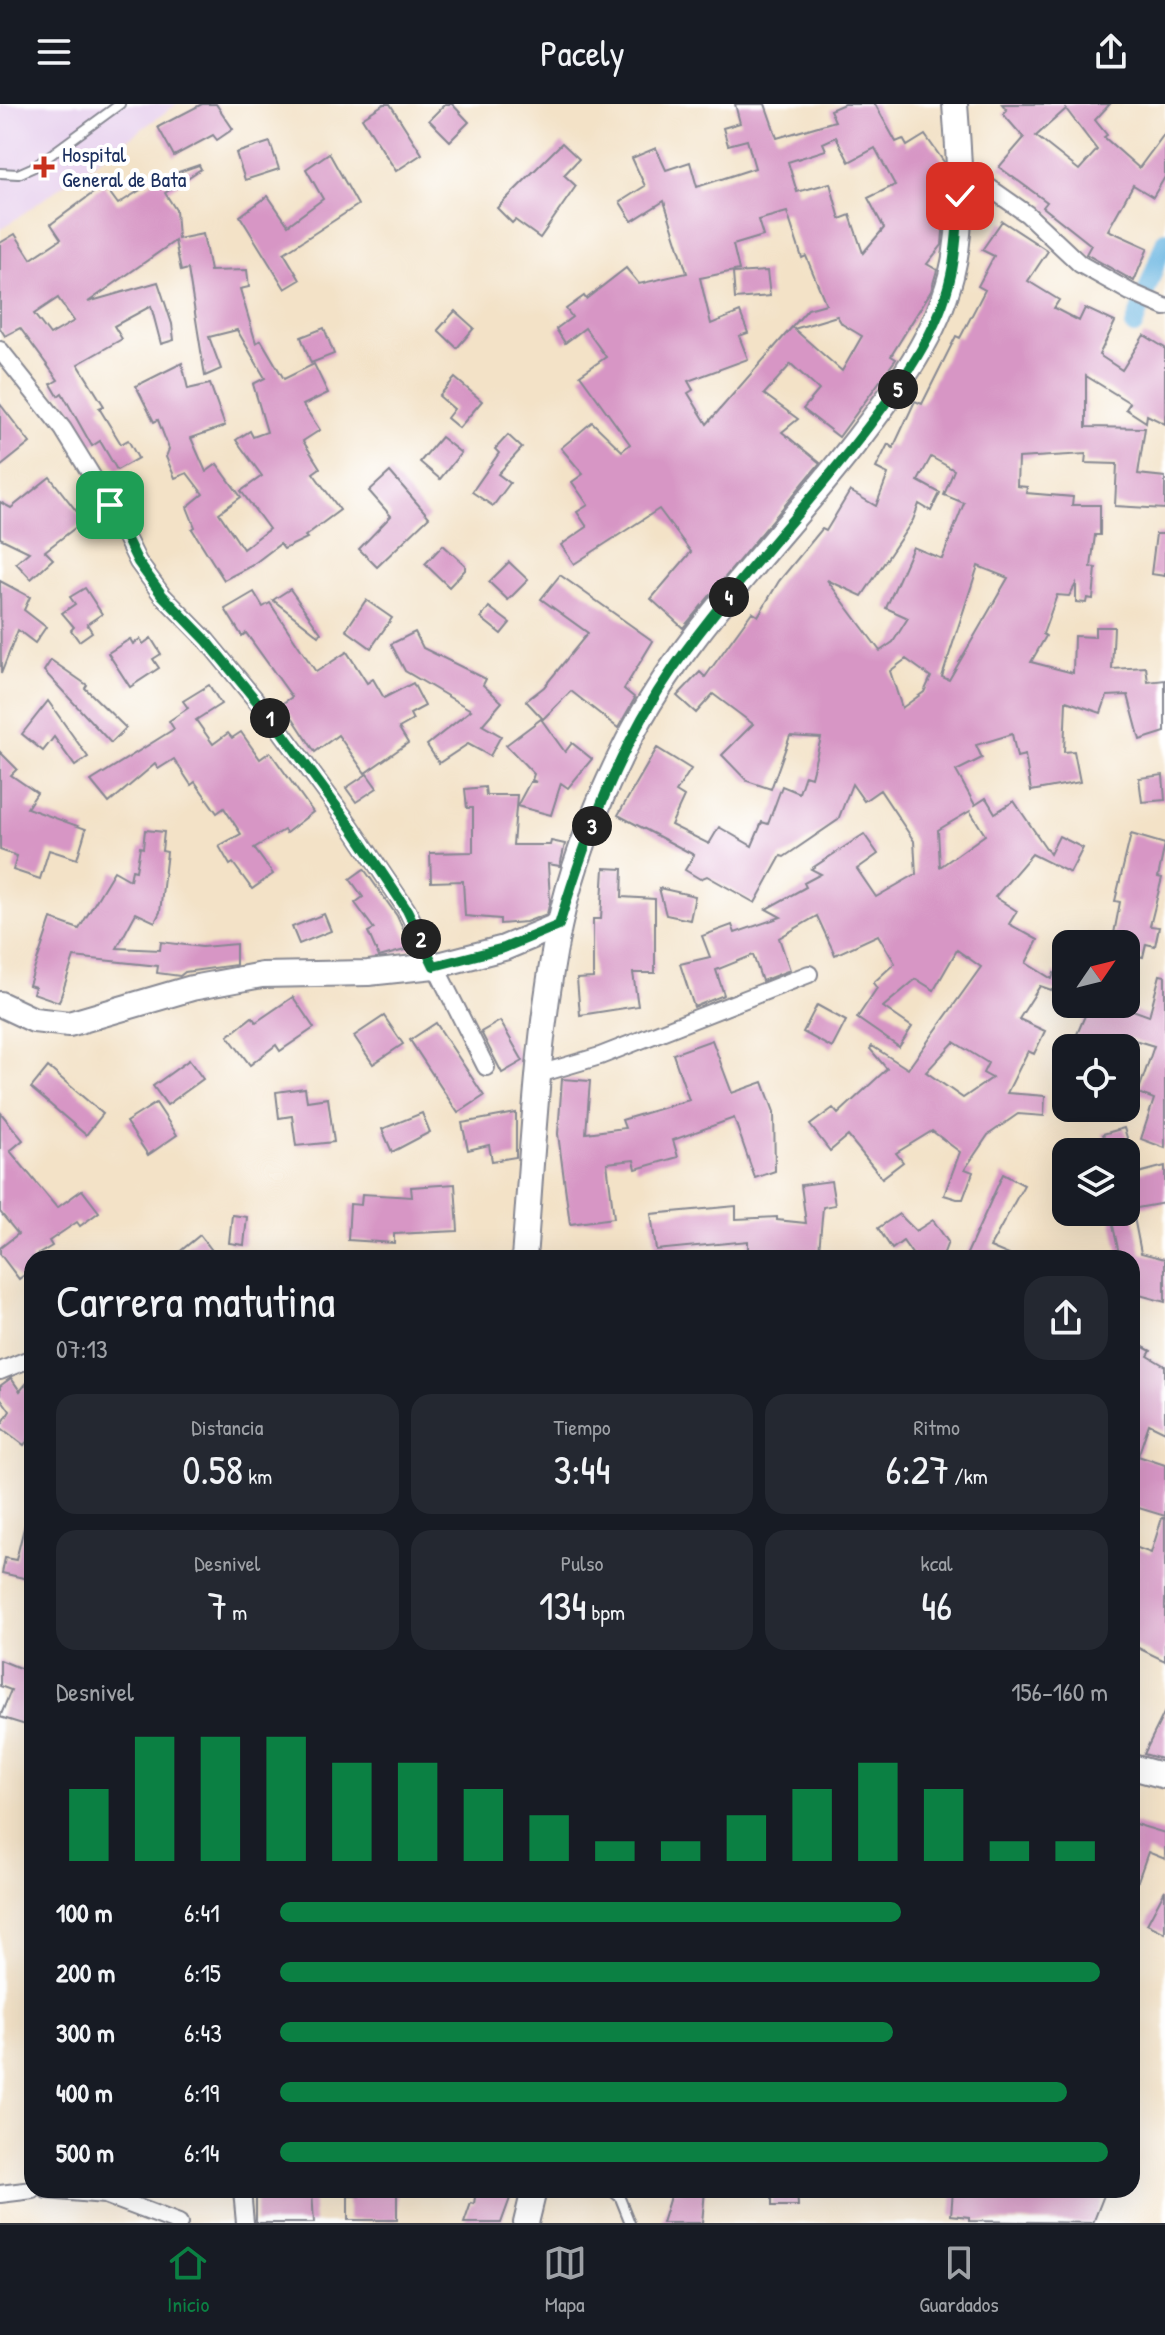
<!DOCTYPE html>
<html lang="es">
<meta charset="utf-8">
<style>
:root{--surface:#171b24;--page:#242831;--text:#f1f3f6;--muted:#9ea1a6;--line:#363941;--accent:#0b8043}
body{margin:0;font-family:"Patrick Hand",sans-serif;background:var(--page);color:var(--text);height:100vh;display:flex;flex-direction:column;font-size:30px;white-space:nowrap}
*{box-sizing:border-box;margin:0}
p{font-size:26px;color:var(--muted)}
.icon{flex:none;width:44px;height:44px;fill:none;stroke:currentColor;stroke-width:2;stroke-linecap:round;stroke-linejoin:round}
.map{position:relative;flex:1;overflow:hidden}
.drawer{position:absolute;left:24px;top:1146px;width:1116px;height:948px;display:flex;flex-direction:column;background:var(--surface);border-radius:24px;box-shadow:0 8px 32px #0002}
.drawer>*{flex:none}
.needle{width:52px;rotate:55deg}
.fabs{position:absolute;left:1052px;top:826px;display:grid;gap:16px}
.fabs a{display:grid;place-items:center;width:88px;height:88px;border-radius:16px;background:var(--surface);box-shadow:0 8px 32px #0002;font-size:40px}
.pin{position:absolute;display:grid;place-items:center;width:68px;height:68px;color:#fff;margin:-34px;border-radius:16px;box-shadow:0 4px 12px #0006}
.km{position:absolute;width:40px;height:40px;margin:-20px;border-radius:50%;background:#222;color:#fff;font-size:22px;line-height:40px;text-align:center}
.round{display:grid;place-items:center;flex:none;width:84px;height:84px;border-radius:24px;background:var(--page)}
.overview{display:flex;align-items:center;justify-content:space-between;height:136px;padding:0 32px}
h1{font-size:44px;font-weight:600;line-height:60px}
.stats{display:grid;grid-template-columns:repeat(3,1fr);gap:12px;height:136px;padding:8px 32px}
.stats div{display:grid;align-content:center;border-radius:20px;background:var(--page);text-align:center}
.stats b{font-size:40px;font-weight:600}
.stats small{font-size:22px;font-weight:400}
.stats p{font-size:22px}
.chart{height:224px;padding:16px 32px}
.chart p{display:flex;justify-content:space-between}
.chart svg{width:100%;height:144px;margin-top:8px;stroke:var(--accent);stroke-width:6}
ul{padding:0 32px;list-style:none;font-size:26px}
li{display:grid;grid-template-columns:128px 96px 1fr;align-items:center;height:60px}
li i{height:20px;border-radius:10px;background:var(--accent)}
header{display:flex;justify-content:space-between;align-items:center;height:104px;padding:0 32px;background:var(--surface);font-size:36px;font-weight:600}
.tabs{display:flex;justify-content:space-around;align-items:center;height:112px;border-top:2px solid var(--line);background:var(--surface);font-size:22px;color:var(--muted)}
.tabs a{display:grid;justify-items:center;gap:4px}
.tabs .current{color:var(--accent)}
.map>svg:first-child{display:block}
.built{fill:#e8d2ee}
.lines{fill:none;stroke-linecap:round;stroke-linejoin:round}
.canal{stroke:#66b4e0;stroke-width:18}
.building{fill:#d796c5;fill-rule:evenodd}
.lane-casing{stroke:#878892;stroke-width:12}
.street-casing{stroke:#878892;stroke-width:20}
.secondary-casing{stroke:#878892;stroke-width:28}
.lane{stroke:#fff;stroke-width:8}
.street{stroke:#fff;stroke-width:16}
.secondary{stroke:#fff;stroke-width:24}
.route-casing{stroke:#fff;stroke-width:16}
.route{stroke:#0b8043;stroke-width:10}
.poi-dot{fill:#c8321e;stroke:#fff;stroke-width:3}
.labels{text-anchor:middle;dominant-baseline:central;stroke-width:8;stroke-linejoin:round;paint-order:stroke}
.poi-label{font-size:22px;fill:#1b2f5e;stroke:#fff;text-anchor:start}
</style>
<header><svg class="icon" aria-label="menu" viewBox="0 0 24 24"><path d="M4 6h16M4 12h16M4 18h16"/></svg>Pacely<svg class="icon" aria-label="share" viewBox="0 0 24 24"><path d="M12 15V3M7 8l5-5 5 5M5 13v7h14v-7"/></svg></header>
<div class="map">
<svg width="1165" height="2119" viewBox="0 0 1165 2119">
<rect width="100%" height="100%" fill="#fff"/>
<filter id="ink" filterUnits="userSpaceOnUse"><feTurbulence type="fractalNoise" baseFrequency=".0125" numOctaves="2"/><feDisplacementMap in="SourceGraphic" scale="16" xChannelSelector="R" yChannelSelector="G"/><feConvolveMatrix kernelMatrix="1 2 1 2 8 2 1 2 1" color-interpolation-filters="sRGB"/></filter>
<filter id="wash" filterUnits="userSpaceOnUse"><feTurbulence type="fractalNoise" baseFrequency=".006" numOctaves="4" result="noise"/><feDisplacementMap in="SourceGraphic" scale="32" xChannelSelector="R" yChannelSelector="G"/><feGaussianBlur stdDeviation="1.8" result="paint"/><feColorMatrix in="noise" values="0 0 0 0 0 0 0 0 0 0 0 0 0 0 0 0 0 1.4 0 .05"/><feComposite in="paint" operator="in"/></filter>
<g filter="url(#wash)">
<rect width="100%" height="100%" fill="#f3e2c7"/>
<!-- built -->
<polygon class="built" points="0,0 177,0 0,126"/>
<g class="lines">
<!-- canal -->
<polyline class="canal" points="1134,222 1165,136"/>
</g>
<g id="blocks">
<!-- building -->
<g class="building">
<polygon points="202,0 216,0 233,25 217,36 213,31 174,52 158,23"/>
<polygon points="384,0 390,0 422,50 396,67 362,14"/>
<polygon points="445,0 452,0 469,18 450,37 429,16"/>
<path d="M735,0H765L777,34L835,17L830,6L844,0H875L896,38L903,35L907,42L925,31L944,58L945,82L932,87L945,99L943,128L942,141L927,160L937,166L931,187L891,252L896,255L839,333L803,305L819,286L791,260L764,290L798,315L782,328L820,359L683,524L651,495L691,448L659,405L574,460L561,441L587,423L577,408L588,401L572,378L583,370L561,344L592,318L622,347L630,340L580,271L606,253L585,224L565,239L556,225L572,213L566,205L584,192L586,195L626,164L639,180L687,169L664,97L632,117L620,98L645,82L632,54L656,44L666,66L690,58L697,83L755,64L747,36L728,41L723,24L740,19ZM836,33L849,58L875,44L895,81L868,94L884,124L863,149L850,111L840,115L830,79L797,88L788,58L826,46L823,39ZM787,108L802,154L806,152L826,200L808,205L707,320L688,289L693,286L688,277L748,255L739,232L748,229L740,208L711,220L700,174L739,166L733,141L763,132L758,116ZM837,212L842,220L862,232L842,267L794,225Z"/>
<path d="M1002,0H1110L1095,16L1107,31L1104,33L1139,64L1165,29V73L1153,93L1133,81L1108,126L1148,144L1134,177L1086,150L1091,141L1043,103L1047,98L999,63L1024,34L1003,10L1007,6ZM1066,5L1097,46L1079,66L1036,32Z"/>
<polygon points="270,38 279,65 245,76 236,49"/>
<polygon points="562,39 579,55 564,71 576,82 540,134 515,116 512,119 497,104"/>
<polygon points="329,49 358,101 284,149 300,176 285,185 240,112 268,92 288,121 323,95 306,65"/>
<path d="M199,61L201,65L165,89L176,106L178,135L203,130L210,167L247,166L249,183L240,185L256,239L261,236L284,275L314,260L328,289L303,301L320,326L303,337L320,364L313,369L340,406L305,432L307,434L284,445L280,440L251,462L224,476L192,425L195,423L187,403L203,390L187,369L175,374L166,353L169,345L158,316L154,318L136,282L182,259L188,285L210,280L225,322L191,334L206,368L217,360L241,393L219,409L243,445L269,425L241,387L262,372L236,336L250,327L253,333L267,328L253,280L265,274L237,226L209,233L221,265L205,272L188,165L181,167L175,137L88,198L158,178L172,220L174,236L161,240L151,202L114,222L122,235L78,260L104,302L99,304L121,340L128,336L138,354L117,366L100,337L92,342L62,289L58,292L51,280L58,276L20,224L5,232L0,224V139L15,130L31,155L61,135L51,120L104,81L118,100L158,75ZM58,194L74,217L50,231L34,210Z"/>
<path d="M1002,117L1048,147L1028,177L1059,196L1054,204L1079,217L1085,204L1115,218L1099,251L1122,266L1144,231L1165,244V320L1147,311L1146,318L1126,305L1130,299L1086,272V323L1145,324L1138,370L1165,373V405L1115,402L1117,360L1085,359L1086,350L1018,354L1017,382L1027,383L1026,389L1073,393L1072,401H1100V431H1095L1091,463L1096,464L1093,495L1087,494L1086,499L1076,498V480L1069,492L1057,491L1043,530L1046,532L1031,558L1073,569L1074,532L1095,533V523H1114L1112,565L1146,563L1148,578L1165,576V628L1140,636L1128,591L1107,592L1101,609L1066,597L1064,648L1074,647L1080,678L1031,687L1025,651L1017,653L1012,630L976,641L982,654L956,667L975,701L986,694L995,709L1014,697L1050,750L1059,732L1083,744L1070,769L1032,750L995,793L1017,807L1009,820L1038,836L1026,859L1052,875L1054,869L1066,873V891L1040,882L1019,915L1045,927L1034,950L1028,947L1007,989L1045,992L1044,1012L1018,1010L988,1031L965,1065L973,1068L963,1095H957L944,1091L960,1048L932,1027L896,1049L903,1058L882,1074L848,1032L830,1047L810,1021L833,1004L838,1010L887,965L870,945L872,942L908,965L981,863L957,846L934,886L916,875L883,903L912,923L899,943L857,914L877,884L873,879L895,859L878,831L835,851L817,812L779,834L790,866L762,877L753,851L716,866L724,891L694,903L680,860L710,853L702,832L732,821L735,829L781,813L766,805L806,783L804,779L821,770L811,765L864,730L878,750L857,765L876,793L916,770L914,737L880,686L864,697L852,680L838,716L784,753L781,752L755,799L707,772L700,775L685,766L694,751L618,711L657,644L691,665L676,688L684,693L671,721L709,740L719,723L752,742L762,718L768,720L782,682L799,689L805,671L811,673L821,634L790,632L771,685L747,677L722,651L753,620L713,590L696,609L677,592L700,568L705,573L752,508L758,512L779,477L822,425L826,427L850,387L876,402L888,370L876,364L888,340L893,344L915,297L922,300L956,232L960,234L985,186L978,182L994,152L982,146ZM931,353L954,366L944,391L964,399L942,455L913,443L886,504L908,514L893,538L880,547L827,476L862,492L913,416L919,400L931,407L940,389L918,377ZM978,462L1008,474L949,576L942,573ZM906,555L931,573L924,588L902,604L890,567ZM970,707L985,731L940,763L938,726ZM954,938L988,959L983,969L992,974L963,994L926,968Z"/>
<polygon points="767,167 770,192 735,195 733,169"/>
<polygon points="455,207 474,224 457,244 438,226"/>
<polygon points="324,224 334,250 311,259 301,233"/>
<polygon points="455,274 482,297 459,324 447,314 454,305 439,292"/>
<polygon points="0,300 30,339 0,363"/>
<polygon points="508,331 522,344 498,370 510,379 493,402 472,388 499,349 495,345"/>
<polygon points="441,333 461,349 440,375 420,358"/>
<polygon points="390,368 429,413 377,463 359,445 391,412 369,387"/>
<polygon points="50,373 84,417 45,447 53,455 31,475 16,459 29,448 0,434 0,398 11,404"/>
<polygon points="1156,430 1165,430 1165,472 1151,470"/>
<polygon points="443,441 465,461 465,466 449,483 425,460"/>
<polygon points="509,458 528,476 508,496 489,478"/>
<polygon points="560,471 653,537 624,585 635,594 618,624 571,587 543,615 526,597 544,583 588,529 541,495"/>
<polygon points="0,477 30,493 24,506 46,523 35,539 18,526 1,570"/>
<polygon points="85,484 102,510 87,520 92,528 79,537 71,526 74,523 62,509 75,500 70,493"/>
<polygon points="290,485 321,529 319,532 273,496"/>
<polygon points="254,488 263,503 270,499 316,568 347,548 367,579 373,575 384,594 413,579 425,602 410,610 413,616 399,624 408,639 365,669 338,631 315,648 283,599 292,593 246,529 242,532 225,505"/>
<polygon points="366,496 392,514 371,544 346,526"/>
<polygon points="489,503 510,519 501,530 481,514"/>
<polygon points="415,528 423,544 486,575 483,581 502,598 482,621 501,632 490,652 468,640 439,659 427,641 471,606 405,567 391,540"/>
<polygon points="151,534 161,550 153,555 159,564 130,583 108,549 130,535 133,540 140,535 143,540"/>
<polygon points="51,556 87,581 85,584 126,624 111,639 44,567"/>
<polygon points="209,581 221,600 196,616 213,640 228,629 232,634 241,628 260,655 270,648 313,708 286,729 284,726 254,744 273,770 252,785 233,759 230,761 219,742 241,730 224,704 217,709 195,678 191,681 174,655 158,665 155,660 109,699 91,677 174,625 169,617 188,604 183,597"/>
<polygon points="48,597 88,653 75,662 54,633 43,647 22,630"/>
<polygon points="541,615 565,648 572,639 592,655 568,684 561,679 551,711 517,702 530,678 536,678 532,676 534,670 506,641"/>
<polygon points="0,648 17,665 11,671 37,689 27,704 86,725 77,755 49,746 40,775 13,766 17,752 0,746"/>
<polygon points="367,670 377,684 356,698 346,684"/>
<polygon points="1163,671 1165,696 1142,698 1139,674"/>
<polygon points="485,683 486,691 517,691 513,741 550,741 551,737 565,740 560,762 548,760 550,797 547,810 526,818 500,820 500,815 465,812 463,777 431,778 430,749 473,748 473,704 467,704 465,685"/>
<polygon points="145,726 164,728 162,747 167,748 160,808 155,818 136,809 117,844 160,846 161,838 202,843 236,840 236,861 185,868 180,872 157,869 158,862 74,853 59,898 33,889 35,883 29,881 51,815 79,825 114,767 130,776 132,766 136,767 140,743 143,744"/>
<polygon points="1131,730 1165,740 1158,773 1162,774 1150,822 1159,823 1155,842 1146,840 1143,853 1126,850 1126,840 1112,840 1120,798 1115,797"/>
<polygon points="604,764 623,765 622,793 655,795 655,869 633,869 638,902 580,911 577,875 593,874 593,815 601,815"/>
<polygon points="364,765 397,812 412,844 379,853 368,828 374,825 355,799 363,793 350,775"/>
<polygon points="659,784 695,792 690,816 666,811"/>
<polygon points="324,810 331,827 299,840 292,823"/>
<polygon points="1160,871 1165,872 1165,1044 1141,1035 1154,995 1138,989 1154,942 1128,934 1125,944 1071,944 1090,900 1116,900 1149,912"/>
<polygon points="293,893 314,924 280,947 276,941 250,961 228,932 252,913 256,918"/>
<polygon points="817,901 846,917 832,944 803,928"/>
<polygon points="384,912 403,940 373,960 354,932"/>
<polygon points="500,917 523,957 502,969 481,928"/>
<polygon points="436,919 484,992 458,1009 410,936"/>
<polygon points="712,936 732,989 763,978 774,1008 775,1067 755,1074 734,1014 673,1036 678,1053 636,1065 634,1056 607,1059 614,1114 570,1120 558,1030 562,975 590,977 586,1029 625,1024 622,1016 689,996 673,950"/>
<polygon points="189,956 203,975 167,1001 153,982"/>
<polygon points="48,963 103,1010 86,1031 31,984"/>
<polygon points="305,984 307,997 328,994 334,1038 296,1042 292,1012 279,1014 276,988"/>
<polygon points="156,999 177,1031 148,1051 126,1018"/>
<polygon points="0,1008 23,1036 10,1047 57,1104 82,1086 99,1108 80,1122 77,1118 49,1137 52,1142 32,1154 32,1165 19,1175 0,1150 0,1144 18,1130 0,1108"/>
<polygon points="422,1009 430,1028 392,1048 382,1025"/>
<polygon points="516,1009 516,1053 492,1057 489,1041 468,1046 462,1019"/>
<polygon points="1124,1024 1138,1069 1165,1062 1165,1099 1126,1106 1126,1048 1109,1048 1103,1030"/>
<polygon points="1003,1070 1024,1081 990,1143 1016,1154 965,1154"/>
<polygon points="831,1077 835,1101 823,1103 819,1147 748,1146 748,1137 656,1146 651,1110 736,1102 736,1115 777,1113 777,1116 806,1119 801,1081"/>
<polygon points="455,1080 458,1127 394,1130 394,1139 348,1136 350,1100 361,1101 362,1090 412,1093 411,1083"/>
<polygon points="1110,1108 1133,1108 1141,1149 1165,1155 1165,1198 1132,1189 1132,1154 1120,1154"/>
<polygon points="899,1110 916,1127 933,1116 948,1138 942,1154 915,1154 903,1137 892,1145 878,1124"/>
<polygon points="232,1111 247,1113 244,1141 229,1139"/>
<polygon points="200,1131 218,1154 172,1154"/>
<polygon points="1132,1237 1151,1247 1148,1252 1165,1262 1165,1328 1149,1320 1138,1352 1165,1361 1165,1412 1132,1402"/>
<polygon points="32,1273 32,1331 24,1341 0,1323 10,1307 0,1293 0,1282 11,1274 20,1287"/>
<polygon points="27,1412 32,1413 32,1476 2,1469 5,1454 16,1456"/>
<polygon points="1162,1414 1165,1414 1165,1557 1132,1541 1132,1442 1151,1449"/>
<polygon points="0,1556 32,1569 32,1623 0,1613 11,1586 0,1582"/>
<polygon points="1165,1607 1165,1656 1144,1650"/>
<polygon points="1132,1719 1165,1729 1165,1755 1148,1748 1134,1788"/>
<polygon points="1165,1786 1165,1829 1147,1820"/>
<polygon points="256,2086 312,2086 314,2119 256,2119"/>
<polygon points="358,2086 397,2086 397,2116 348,2116 348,2092 359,2092"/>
<polygon points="476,2086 513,2086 501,2119 464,2119 471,2099 474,2100"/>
<polygon points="672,2086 705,2086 702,2119 662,2119"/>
<polygon points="772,2086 797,2086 798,2102 772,2102"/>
<polygon points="953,2086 1070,2091 1072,2086 1106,2086 1093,2119 969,2117 969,2113 951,2111"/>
</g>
</g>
</g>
<g filter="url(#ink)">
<use href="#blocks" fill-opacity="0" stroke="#878892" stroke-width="2"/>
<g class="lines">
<!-- lane casing -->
<g class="lane-casing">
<g id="lane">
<polyline points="0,69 18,70 34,63 120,0"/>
<polyline points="611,2086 620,2094 630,2119"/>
</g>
</g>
<!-- street casing -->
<g class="street-casing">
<g id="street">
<polyline points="960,63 1027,110 1080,160 1130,188 1165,203"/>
<polyline points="0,246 63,325 110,401 138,458 162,491 207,537 278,623 350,721 407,806 486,963"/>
<polyline points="539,970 600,952 809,870"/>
<polyline points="0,1267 32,1254"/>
<polyline points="47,2086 105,2091 179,2119"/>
<polyline points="242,2086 245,2119"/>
<polyline points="0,2090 33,2086"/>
</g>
</g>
<!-- secondary casing -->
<g class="secondary-casing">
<g id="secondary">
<polyline points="0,900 34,916 69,920 192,884 262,871 368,869 434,862 504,844 559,821"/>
<path d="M524,1154C533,1044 537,931 559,823C572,761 599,694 628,637C687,522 787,430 864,327C900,280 936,231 951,172C965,117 959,56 955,0"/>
<polyline points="1132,1663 1165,1672"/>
<polyline points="526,2119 534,2086"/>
</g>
</g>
<!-- lane -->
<use href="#lane" class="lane"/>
<!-- street -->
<use href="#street" class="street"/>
<!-- secondary -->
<use href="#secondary" class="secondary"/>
</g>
</g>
<g class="lines" filter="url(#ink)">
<!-- route casing -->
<g class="route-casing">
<path id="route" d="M110,401L138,458L162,491L207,537L278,623L350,721L407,806L434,862L504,844L559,821C587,730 619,642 674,563C733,479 806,405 868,323C902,278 939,228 951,171C957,145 957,118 960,92"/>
</g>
<!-- route -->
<use href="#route" class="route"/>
</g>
<!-- markers -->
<path class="poi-dot" d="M40 51h8v8h8v8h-8v8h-8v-8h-8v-8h8z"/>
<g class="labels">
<!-- poi labels -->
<g class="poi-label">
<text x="62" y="50">Hospital<tspan x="62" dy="25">General de Bata</tspan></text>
</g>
</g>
</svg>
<div class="fabs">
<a><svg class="needle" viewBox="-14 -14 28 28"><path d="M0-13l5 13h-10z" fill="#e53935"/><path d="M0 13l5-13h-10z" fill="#9ea1a6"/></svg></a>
<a><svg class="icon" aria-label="locate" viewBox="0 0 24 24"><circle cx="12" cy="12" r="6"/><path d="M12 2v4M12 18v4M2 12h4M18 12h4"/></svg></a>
<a><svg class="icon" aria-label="layers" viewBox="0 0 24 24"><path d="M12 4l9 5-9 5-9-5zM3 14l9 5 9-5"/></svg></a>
</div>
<div class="pin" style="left:110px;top:401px;background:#1e9e55"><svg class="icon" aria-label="arrive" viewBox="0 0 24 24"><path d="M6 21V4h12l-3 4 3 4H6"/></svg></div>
<div class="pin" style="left:960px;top:92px;background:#d93025"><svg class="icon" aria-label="check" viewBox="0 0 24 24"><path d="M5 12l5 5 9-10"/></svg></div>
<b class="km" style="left:270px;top:614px">1</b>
<b class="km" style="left:421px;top:835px">2</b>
<b class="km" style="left:592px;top:722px">3</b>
<b class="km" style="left:729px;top:493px">4</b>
<b class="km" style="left:898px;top:285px">5</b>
<section class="drawer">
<div class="overview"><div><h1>Carrera matutina</h1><p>07:13</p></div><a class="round"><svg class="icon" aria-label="share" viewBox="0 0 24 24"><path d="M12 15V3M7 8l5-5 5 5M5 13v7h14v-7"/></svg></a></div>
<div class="stats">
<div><p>Distancia</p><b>0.58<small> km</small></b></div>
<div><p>Tiempo</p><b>3:44</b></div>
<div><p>Ritmo</p><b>6:27<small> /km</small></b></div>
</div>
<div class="stats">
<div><p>Desnivel</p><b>7<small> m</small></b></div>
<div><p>Pulso</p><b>134<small> bpm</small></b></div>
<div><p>kcal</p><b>46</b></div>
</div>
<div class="chart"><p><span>Desnivel</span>156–160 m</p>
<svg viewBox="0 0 160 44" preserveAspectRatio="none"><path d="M5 44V22M15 44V6M25 44V6M35 44V6M45 44V14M55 44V14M65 44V22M75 44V30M85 44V38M95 44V38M105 44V30M115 44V22M125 44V14M135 44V22M145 44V38M155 44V38"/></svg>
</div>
<ul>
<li><b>100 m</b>6:41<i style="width:75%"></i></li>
<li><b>200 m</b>6:15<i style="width:99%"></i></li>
<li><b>300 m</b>6:43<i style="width:74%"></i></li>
<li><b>400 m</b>6:19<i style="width:95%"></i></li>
<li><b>500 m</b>6:14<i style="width:100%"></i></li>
</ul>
</section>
</div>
<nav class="tabs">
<a class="current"><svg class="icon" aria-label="home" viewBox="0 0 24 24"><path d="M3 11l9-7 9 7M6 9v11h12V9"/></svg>Inicio</a>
<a><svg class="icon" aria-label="map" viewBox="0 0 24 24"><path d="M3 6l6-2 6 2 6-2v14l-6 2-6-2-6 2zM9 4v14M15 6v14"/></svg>Mapa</a>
<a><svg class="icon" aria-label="saved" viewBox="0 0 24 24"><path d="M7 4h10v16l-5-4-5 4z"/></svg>Guardados</a>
</nav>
